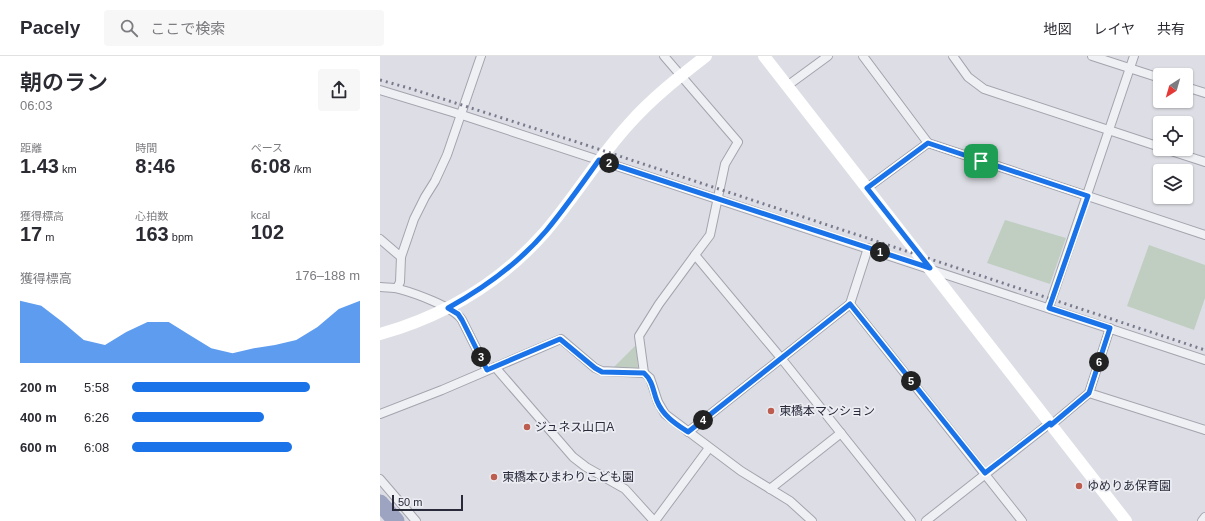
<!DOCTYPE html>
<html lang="ja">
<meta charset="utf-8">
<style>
:root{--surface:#fff;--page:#f7f7f7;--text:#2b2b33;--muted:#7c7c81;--line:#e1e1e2;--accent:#1a73e8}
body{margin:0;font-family:Helvetica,"Noto Sans JP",sans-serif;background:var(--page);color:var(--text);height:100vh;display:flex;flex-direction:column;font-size:15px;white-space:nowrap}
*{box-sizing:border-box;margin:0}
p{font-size:13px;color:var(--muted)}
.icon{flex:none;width:22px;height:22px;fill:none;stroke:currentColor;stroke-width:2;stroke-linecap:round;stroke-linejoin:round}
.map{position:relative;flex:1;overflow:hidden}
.sheet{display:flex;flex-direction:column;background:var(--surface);width:380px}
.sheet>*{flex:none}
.needle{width:26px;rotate:217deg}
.controls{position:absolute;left:773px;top:12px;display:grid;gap:8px}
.controls a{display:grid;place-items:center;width:40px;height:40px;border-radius:4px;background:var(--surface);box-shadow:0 1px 3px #0004;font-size:20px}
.scale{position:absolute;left:12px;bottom:10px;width:71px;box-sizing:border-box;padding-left:4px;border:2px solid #282a3a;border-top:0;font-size:11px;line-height:14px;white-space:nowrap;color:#282a3a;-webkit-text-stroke:3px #ecedf3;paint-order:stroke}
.pin{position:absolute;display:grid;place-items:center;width:34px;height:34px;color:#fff;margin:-17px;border-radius:8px;box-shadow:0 2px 6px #0006}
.km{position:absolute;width:20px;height:20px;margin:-10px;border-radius:50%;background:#222;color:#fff;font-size:11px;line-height:20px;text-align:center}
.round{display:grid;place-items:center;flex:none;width:42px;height:42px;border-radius:4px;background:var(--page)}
.head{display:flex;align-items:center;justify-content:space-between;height:68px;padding:0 20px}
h1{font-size:22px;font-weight:600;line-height:30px}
.figures{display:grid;grid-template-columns:repeat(3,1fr);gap:6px;height:68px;padding:4px 20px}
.figures div{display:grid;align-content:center}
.figures b{font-size:20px;font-weight:600}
.figures small{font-size:11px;font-weight:400}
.figures p{font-size:11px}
.chart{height:112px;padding:8px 20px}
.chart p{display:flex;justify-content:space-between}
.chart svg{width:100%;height:72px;margin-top:4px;fill:var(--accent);opacity:.7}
ul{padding:0 20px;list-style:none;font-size:13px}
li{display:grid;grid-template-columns:64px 48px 1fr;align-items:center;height:30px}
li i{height:10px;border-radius:5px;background:var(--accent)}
header{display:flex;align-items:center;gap:24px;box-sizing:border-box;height:56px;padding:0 20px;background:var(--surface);border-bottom:1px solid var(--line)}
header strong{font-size:19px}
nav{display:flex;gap:22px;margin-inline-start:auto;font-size:14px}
.search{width:280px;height:36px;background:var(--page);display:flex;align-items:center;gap:10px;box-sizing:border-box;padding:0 14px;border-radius:4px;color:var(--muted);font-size:15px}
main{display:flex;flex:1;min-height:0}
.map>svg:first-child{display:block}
.green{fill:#bfcec0}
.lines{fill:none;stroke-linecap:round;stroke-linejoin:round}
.river{stroke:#9ca4c1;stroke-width:17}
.street-casing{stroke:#a3a4ae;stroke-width:10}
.street{stroke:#eff0f4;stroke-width:8}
.secondary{stroke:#fff;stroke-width:12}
.rail{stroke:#797b8d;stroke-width:3;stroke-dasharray:2 4;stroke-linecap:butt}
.route-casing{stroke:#fff;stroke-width:8}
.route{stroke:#1a73e8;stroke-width:5}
.poi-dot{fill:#bd5d4f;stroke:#ecedf3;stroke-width:1.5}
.labels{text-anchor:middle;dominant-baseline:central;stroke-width:3.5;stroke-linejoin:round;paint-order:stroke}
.poi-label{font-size:12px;fill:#282a3a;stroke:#ecedf3;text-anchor:start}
</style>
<header>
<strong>Pacely</strong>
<div class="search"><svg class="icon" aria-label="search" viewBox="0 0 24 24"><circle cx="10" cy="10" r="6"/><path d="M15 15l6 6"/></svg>ここで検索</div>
<nav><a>地図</a><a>レイヤ</a><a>共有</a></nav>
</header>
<main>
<section class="sheet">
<div class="head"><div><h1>朝のラン</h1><p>06:03</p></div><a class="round"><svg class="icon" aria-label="share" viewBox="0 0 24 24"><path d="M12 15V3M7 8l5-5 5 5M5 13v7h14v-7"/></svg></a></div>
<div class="figures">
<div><p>距離</p><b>1.43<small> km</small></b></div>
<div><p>時間</p><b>8:46</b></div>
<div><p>ペース</p><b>6:08<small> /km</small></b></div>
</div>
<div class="figures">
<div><p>獲得標高</p><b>17<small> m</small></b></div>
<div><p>心拍数</p><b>163<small> bpm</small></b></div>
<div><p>kcal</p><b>102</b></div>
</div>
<div class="chart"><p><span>獲得標高</span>176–188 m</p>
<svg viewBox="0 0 160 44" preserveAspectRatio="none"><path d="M0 44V6L10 9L20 19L30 30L40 33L50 25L60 19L70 19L80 27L90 35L100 38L110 35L120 33L130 30L140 22L150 11L160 6V44z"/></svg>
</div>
<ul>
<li><b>200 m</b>5:58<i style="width:78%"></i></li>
<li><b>400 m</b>6:26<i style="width:58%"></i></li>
<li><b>600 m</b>6:08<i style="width:70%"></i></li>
</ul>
</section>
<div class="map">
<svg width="825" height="465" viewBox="0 0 825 465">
<rect width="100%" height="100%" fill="#dddee5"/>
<!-- green -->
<g class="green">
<polygon points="625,164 686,182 670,228 607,207"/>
<polygon points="769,189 825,209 825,242 814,274 747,250"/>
<polygon points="256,289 258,313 233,312"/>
</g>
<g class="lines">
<!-- river -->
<polyline class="river" points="0,447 16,465"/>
<!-- street casing -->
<g class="street-casing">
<g id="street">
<polyline points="284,0 358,86 345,108 330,179 315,199 401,302 531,465"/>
<polyline points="483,0 548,87 825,179"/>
<polyline points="573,0 588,21 604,33 780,91"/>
<polyline points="712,0 780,22"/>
<polyline points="407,30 448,0"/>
<polyline points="806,31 825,37"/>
<polyline points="0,34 82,59 825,304"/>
<polyline points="785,93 825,106"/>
<polyline points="487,132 548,87"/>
<polyline points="0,183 21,201 20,226 17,232"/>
<polyline points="488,192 470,248 642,465"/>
<polyline points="21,201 34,163 45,141 55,125 67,99 101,0"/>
<path d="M0,231C6,232 13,231 19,233C34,237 74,251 82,264L107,314"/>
<polyline points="669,251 754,0"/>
<polyline points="115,311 193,401 206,411 245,433 274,465"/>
<polyline points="264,317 259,280 279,248 315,199"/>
<polyline points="709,337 825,374"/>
<polyline points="0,358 62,334 181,283 215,312 222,315 264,317 270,322 278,346 285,358 361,415 410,445 432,465"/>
<polyline points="671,369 709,337 730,272"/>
<polyline points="308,376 470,248"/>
<polyline points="0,423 36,465"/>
<polyline points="390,433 461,377"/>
<polyline points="275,465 329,392"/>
<polyline points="546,465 670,367"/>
<polyline points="822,465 825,461"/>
</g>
</g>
<!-- street -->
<use href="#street" class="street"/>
<!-- secondary -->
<g class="secondary">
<polyline points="384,0 746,465"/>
<path d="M0,278C64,260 121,226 165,176C195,141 218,102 249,68C272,42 299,21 326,0"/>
</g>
<!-- rail -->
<polyline class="rail" points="0,24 32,33 203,88 825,294"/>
</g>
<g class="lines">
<!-- route casing -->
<g class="route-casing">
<path id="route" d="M548,87L708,140L669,252L730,272L709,337L671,369L670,367L605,417L470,248L308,376C296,368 283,360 277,345C273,335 273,325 264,317L222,316L215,312L180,283L107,314L82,264L78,258L68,252C104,232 139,207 166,175C185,152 202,128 219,104L550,212L487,132Z"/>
</g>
<!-- route -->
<use href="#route" class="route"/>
</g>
<!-- markers -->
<g class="poi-dot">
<circle cx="391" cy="355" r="4"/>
<circle cx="147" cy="371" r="4"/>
<circle cx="114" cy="421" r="4"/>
<circle cx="699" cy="430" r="4"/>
</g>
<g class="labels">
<!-- poi labels -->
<g class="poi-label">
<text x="399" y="355">東橋本マンション</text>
<text x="155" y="371">ジュネス山口A</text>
<text x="122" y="421">東橋本ひまわりこども園</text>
<text x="707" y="430">ゆめりあ保育園</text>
</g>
</g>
</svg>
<div class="controls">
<a><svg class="needle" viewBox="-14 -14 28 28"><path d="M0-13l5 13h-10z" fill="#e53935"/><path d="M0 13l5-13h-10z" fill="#7c7c81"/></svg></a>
<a><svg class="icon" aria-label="locate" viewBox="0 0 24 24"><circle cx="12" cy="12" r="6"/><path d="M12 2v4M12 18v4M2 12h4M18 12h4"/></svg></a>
<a><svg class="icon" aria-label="layers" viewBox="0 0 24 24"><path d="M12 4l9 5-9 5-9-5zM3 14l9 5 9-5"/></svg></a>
</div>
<div class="scale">50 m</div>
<div class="pin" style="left:601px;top:105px;background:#1e9e55"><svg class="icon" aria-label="arrive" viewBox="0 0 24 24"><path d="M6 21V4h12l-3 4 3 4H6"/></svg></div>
<b class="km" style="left:500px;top:196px">1</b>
<b class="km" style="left:229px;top:107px">2</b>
<b class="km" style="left:101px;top:301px">3</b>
<b class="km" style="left:323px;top:364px">4</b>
<b class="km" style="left:531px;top:325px">5</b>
<b class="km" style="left:719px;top:306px">6</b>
</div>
</main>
